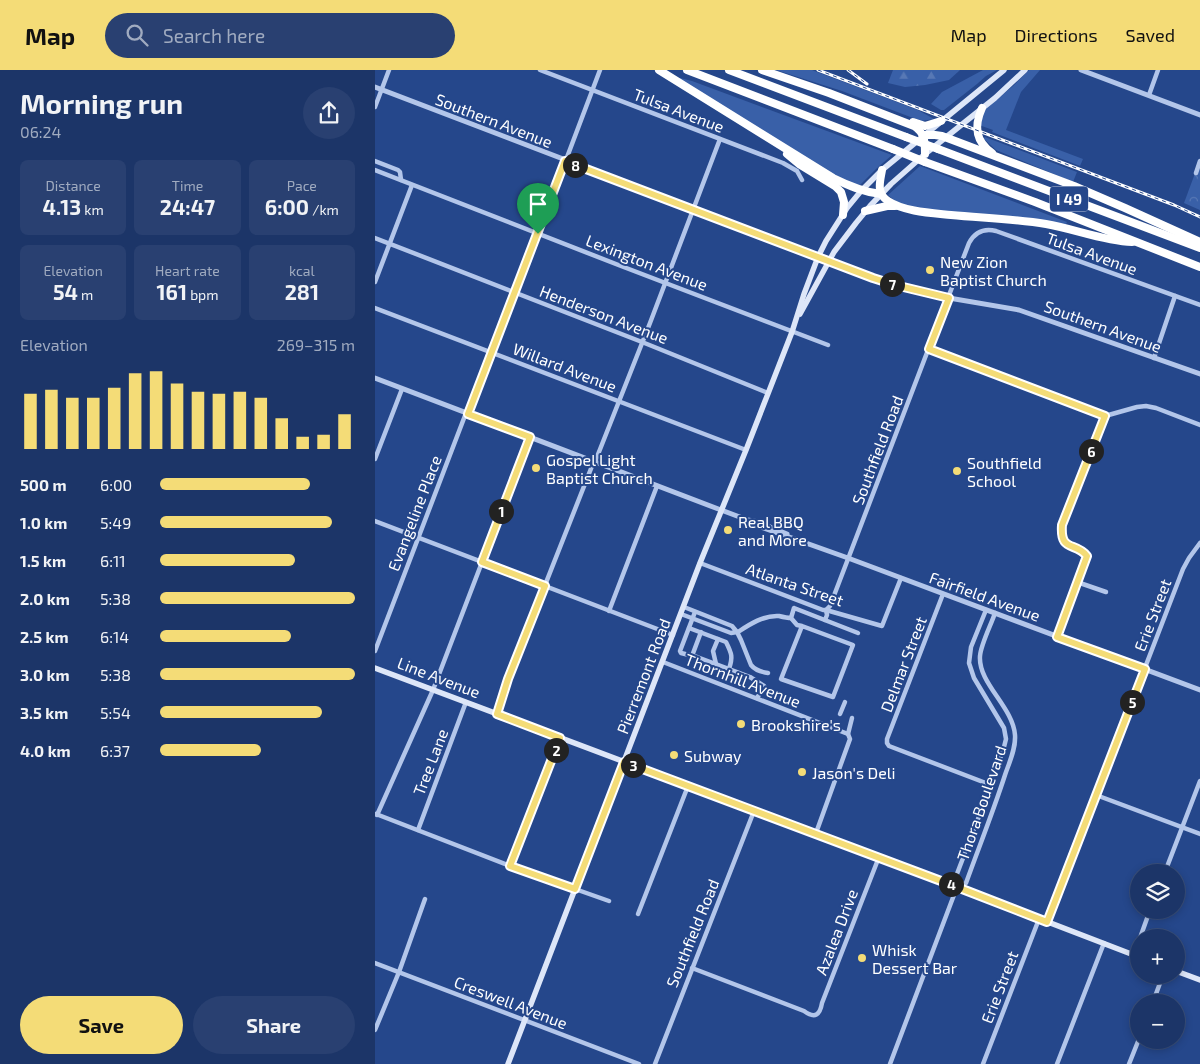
<!DOCTYPE html>
<meta charset="utf-8">
<style>
:root{--surface:#1c3568;--page:#294071;--text:#f1f3f6;--muted:#a0abc0;--line:#3a507c;--accent:#f4dc77}
body{margin:0;font-family:"Exo 2",sans-serif;background:var(--page);color:var(--text);height:100vh;display:flex;flex-direction:column;font-size:19px;white-space:nowrap}
*{box-sizing:border-box;margin:0}
p{font-size:16px;color:var(--muted)}
.icon{flex:none;width:28px;height:28px;fill:none;stroke:currentColor;stroke-width:2;stroke-linecap:round;stroke-linejoin:round}
.map{position:relative;flex:1;overflow:hidden}
.details{display:flex;flex-direction:column;background:var(--surface);width:375px}
.details>*{flex:none}
.buttons{position:absolute;left:755px;top:794px;display:grid;gap:10px}
.buttons a{display:grid;place-items:center;width:55px;height:55px;border-radius:50%;background:var(--surface);box-shadow:0 2px 8px #0003,0 0 0 1px var(--line);font-size:25px}
.pin{position:absolute;display:grid;place-items:center;width:42px;height:42px;color:#fff;margin:-51px -21px;border-radius:50% 50% 50% 0;rotate:-45deg;box-shadow:0 0 5px #0007}
.pin .icon{rotate:45deg}
.km{position:absolute;width:25px;height:25px;margin:-12px;border-radius:50%;background:#222;color:#fff;font-size:14px;line-height:25px;text-align:center}
.round{display:grid;place-items:center;flex:none;width:52px;height:52px;border-radius:26px;background:var(--page)}
.summary{display:flex;align-items:center;justify-content:space-between;height:85px;padding:0 20px}
h1{font-size:28px;font-weight:700;line-height:38px}
.stats{display:grid;grid-template-columns:repeat(3,1fr);gap:8px;height:85px;padding:5px 20px}
.stats div{display:grid;align-content:center;border-radius:8px;background:var(--page);text-align:center}
.stats b{font-size:21px;font-weight:700}
.stats small{font-size:14px;font-weight:400}
.stats p{font-size:14px}
.chart{height:140px;padding:10px 20px}
.chart p{display:flex;justify-content:space-between}
.chart svg{width:100%;height:90px;margin-top:5px;stroke:var(--accent);stroke-width:6}
.action{display:flex;gap:10px;margin-top:auto;padding:10px 20px}
.action a{flex:1;height:58px;border-radius:30px;background:var(--accent);color:#111;font-size:20px;font-weight:700;line-height:58px;text-align:center}
.action a+a{background:var(--page);color:var(--text)}
ul{padding:0 20px;list-style:none;font-size:16px}
li{display:grid;grid-template-columns:80px 60px 1fr;align-items:center;height:38px}
li i{height:12px;border-radius:6px;background:var(--accent)}
header{display:flex;align-items:center;gap:30px;box-sizing:border-box;height:70px;padding:0 25px;background:var(--accent);color:#111}
header strong{font-size:24px}
nav{display:flex;gap:28px;margin-inline-start:auto;font-size:18px}
.search{width:350px;height:45px;background:var(--page);display:flex;align-items:center;gap:12px;box-sizing:border-box;padding:0 18px;border-radius:28px;color:var(--muted);font-size:19px}
main{display:flex;flex:1;min-height:0}
.map>svg:first-child{display:block}
.grass{fill:#3960a8}
.forest{fill:url(#forest-firs)}
.park{fill:url(#park-crowns)}
.lines{fill:none;stroke-linecap:round;stroke-linejoin:round}
.minor{stroke:#b3c6ea;stroke-width:4.5}
.tertiary{stroke:#b3c6ea;stroke-width:5}
.secondary{stroke:#dde6f8;stroke-width:5.5}
.motorway{stroke:#fff;stroke-width:8}
.rail-casing{stroke:#fff;stroke-width:3}
.rail{stroke:#25478b;stroke-width:1;stroke-dasharray:4;stroke-linecap:butt}
.motorway-bridge{stroke:#fff;stroke-width:8}
.route-casing{stroke:#fff;stroke-width:10}
.route{stroke:#f4dc77;stroke-width:6}
.poi-dot{fill:#f4dc77;stroke:#25478b;stroke-width:2}
.labels{text-anchor:middle;dominant-baseline:central;stroke-width:4;stroke-linejoin:round;paint-order:stroke}
.shield{fill:#25478b;stroke:#bec8dc;stroke-width:1}
.shield-label{font-size:15px;font-weight:bold;fill:#fff}
.street-label{font-size:16px;fill:#fff;stroke:#25478b}
.poi-label{font-size:16px;fill:#fff;stroke:#25478b;text-anchor:start}
</style>
<header>
<strong>Map</strong>
<div class="search"><svg class="icon" aria-label="search" viewBox="0 0 24 24"><circle cx="10" cy="10" r="6"/><path d="M15 15l6 6"/></svg>Search here</div>
<nav><a>Map</a><a>Directions</a><a>Saved</a></nav>
</header>
<main>
<section class="details">
<div class="summary"><div><h1>Morning run</h1><p>06:24</p></div><a class="round"><svg class="icon" aria-label="share" viewBox="0 0 24 24"><path d="M12 15V3M7 8l5-5 5 5M5 13v7h14v-7"/></svg></a></div>
<div class="stats">
<div><p>Distance</p><b>4.13<small> km</small></b></div>
<div><p>Time</p><b>24:47</b></div>
<div><p>Pace</p><b>6:00<small> /km</small></b></div>
</div>
<div class="stats">
<div><p>Elevation</p><b>54<small> m</small></b></div>
<div><p>Heart rate</p><b>161<small> bpm</small></b></div>
<div><p>kcal</p><b>281</b></div>
</div>
<div class="chart"><p><span>Elevation</span>269–315 m</p>
<svg viewBox="0 0 160 44" preserveAspectRatio="none"><path d="M5 44V17M15 44V15M25 44V19M35 44V19M45 44V14M55 44V7M65 44V6M75 44V12M85 44V16M95 44V17M105 44V16M115 44V19M125 44V29M135 44V38M145 44V37M155 44V27"/></svg>
</div>
<ul>
<li><b>500 m</b>6:00<i style="width:77%"></i></li>
<li><b>1.0 km</b>5:49<i style="width:88%"></i></li>
<li><b>1.5 km</b>6:11<i style="width:69%"></i></li>
<li><b>2.0 km</b>5:38<i style="width:100%"></i></li>
<li><b>2.5 km</b>6:14<i style="width:67%"></i></li>
<li><b>3.0 km</b>5:38<i style="width:100%"></i></li>
<li><b>3.5 km</b>5:54<i style="width:83%"></i></li>
<li><b>4.0 km</b>6:37<i style="width:52%"></i></li>
</ul>
<div class="action"><a>Save</a><a>Share</a></div>
</section>
<div class="map">
<svg width="825" height="994" viewBox="0 0 825 994">
<defs>
<pattern id="forest-firs" width="22" height="20" patternUnits="userSpaceOnUse" patternTransform="scale(1.25)"><rect width="22" height="20" fill="#3960a8"/><path d="M5 1l3.5 6h-7zM16 11l3.5 6h-7z" fill="#5778b5"/></pattern>
<pattern id="park-crowns" width="20" height="18" patternUnits="userSpaceOnUse" patternTransform="scale(1.25)"><rect width="20" height="18" fill="#3960a8"/><path d="M2 6a3 3 0 1 1 6 0M12 15a3 3 0 1 1 6 0" fill="none" stroke="#5778b5"/></pattern>
</defs>
<rect width="100%" height="100%" fill="#25478b"/>
<!-- grass -->
<g class="grass">
<polygon points="401,0 437,0 543,40 559,49 546,51 467,21"/>
<polygon points="608,0 622,0 611,6 602,14 569,40 566,40 556,34 567,22"/>
<polygon points="654,0 665,0 646,22 631,60 708,89 705,96 617,62 618,60 604,55 608,41 638,16"/>
<polygon points="305,8 317,11 517,85 501,99 483,117 467,110 304,9"/>
<polygon points="607,67 609,68 610,67 702,102 698,112 621,80"/>
<path d="M545,96L692,152L691,154L543,139C533,136 521,133 513,125Z"/>
</g>
<!-- forest -->
<polygon class="forest" points="518,0 585,0 574,10 550,15 530,17 513,13"/>
<!-- park -->
<polygon class="park" points="825,90 825,140 809,133"/>
<g class="lines">
<!-- minor -->
<g class="minor">
<polyline points="165,0 408,93 422,101 427,110"/>
<polyline points="774,25 783,0"/>
<polyline points="0,37 14,0"/>
<polyline points="0,91 23,100 25,102 26,110"/>
<polyline points="0,100 246,196 453,275"/>
<polyline points="821,103 825,91"/>
<polyline points="0,168 267,272 393,323"/>
<polyline points="0,212 37,115"/>
<polyline points="0,238 371,380"/>
<polyline points="553,279 730,346 762,337 771,336 781,338 825,355"/>
<polyline points="779,288 800,226"/>
<polyline points="93,343 163,164 225,0"/>
<polyline points="0,389 27,319"/>
<polyline points="220,392 275,253 345,69"/>
<polyline points="0,451 298,565"/>
<polyline points="325,493 448,540 451,540 507,556 526,508"/>
<polyline points="702,512 731,522"/>
<polyline points="568,524 512,669 512,673 514,676 616,715"/>
<polyline points="234,541 282,416"/>
<polyline points="320,542 305,581 306,583 322,587 354,599 375,607 389,616 382,628"/>
<polyline points="306,544 356,563 362,562 357,556 309,537"/>
<path d="M450,550L452,545L451,540L455,536L594,173C600,162 609,158 621,161L825,235"/>
<polyline points="427,556 406,609 458,627 478,575 427,556 422,555 416,548 419,538 483,563"/>
<path d="M314,558L351,572C357,584 358,587 354,599"/>
<path d="M362,562L366,570L376,595C380,600 386,602 393,603"/>
<path d="M363,562C375,554 389,545 404,546C408,547 412,548 416,548"/>
<path d="M682,567L711,486L710,483C694,475 685,477 687,455L730,346"/>
<polyline points="0,581 91,343"/>
<polyline points="317,586 326,562"/>
<polyline points="288,592 473,664 475,669 441,763"/>
<polyline points="341,594 338,581 343,569"/>
<polyline points="122,644 133,609 219,391"/>
<polyline points="465,644 470,632"/>
<polyline points="473,664 477,648"/>
<polyline points="721,725 825,764"/>
<polyline points="1,744 135,796 234,831"/>
<polyline points="2,745 58,620 155,367"/>
<polyline points="43,760 91,632"/>
<polyline points="135,796 185,668"/>
<polyline points="790,802 825,711"/>
<path d="M582,817L591,813C604,777 618,742 630,705C634,693 641,679 640,665C638,637 603,613 605,586C606,574 616,555 620,543"/>
<polyline points="263,844 313,716"/>
<polyline points="672,852 808,499 814,488 825,473"/>
<polyline points="765,868 775,840"/>
<polyline points="758,885 764,870"/>
<polyline points="0,893 264,994"/>
<path d="M317,898L429,941C440,949 445,945 447,933L504,787"/>
<polyline points="778,932 788,905"/>
<polyline points="0,960 24,902 50,829"/>
<polyline points="280,994 379,741"/>
<polyline points="515,994 582,817 580,809 616,715 629,677 631,669 629,658 599,608 594,593 596,577 611,540"/>
<polyline points="608,994 664,849"/>
<polyline points="682,994 729,873"/>
<polyline points="754,994 764,969"/>
</g>
<!-- tertiary -->
<g class="tertiary">
<polyline points="706,0 825,45"/>
<polyline points="0,17 499,208 520,215 574,228 644,240 825,304"/>
<polyline points="0,308 346,440 370,449 375,453 473,488 825,620"/>
<polyline points="373,450 383,452 412,464"/>
</g>
<!-- secondary -->
<g class="secondary">
<polyline points="425,244 459,182 481,153 495,136 516,114 550,84 620,28 650,0"/>
<polyline points="0,598 582,817 764,887"/>
<polyline points="801,901 825,910"/>
<polyline points="133,994 325,493 371,380 417,262 429,224 443,187 451,171 472,138 486,121 507,100 629,0"/>
</g>
<!-- motorway -->
<g class="motorway">
<path d="M284,0L458,108C474,116 488,122 506,124"/>
<polyline points="312,0 518,79"/>
<polyline points="354,0 531,67"/>
<path d="M387,0L454,23L539,56C550,63 550,72 550,84"/>
<path d="M607,38C599,56 600,71 617,83"/>
<polyline points="538,52 550,56 566,51"/>
<polyline points="548,65 560,65 567,66 699,116 750,138 825,172"/>
<polyline points="563,79 825,178"/>
<polyline points="412,84 424,94 460,116 466,122 469,132 468,145"/>
<polyline points="550,92 660,132 825,197"/>
<path d="M507,100C505,112 501,123 513,131C530,142 557,143 576,145C608,148 640,149 671,154C700,159 729,171 757,172"/>
<polyline points="490,141 512,136 520,136"/>
</g>
<!-- rail casing -->
<g class="rail-casing">
<g id="rail">
<polyline points="443,0 799,135 825,147"/>
<polyline points="473,0 492,14"/>
</g>
</g>
<!-- rail -->
<use href="#rail" class="rail"/>
<!-- motorway-bridge -->
<g class="motorway-bridge">
<polyline points="531,67 563,79"/>
<polyline points="518,79 550,92"/>
</g>
</g>
<g class="lines">
<!-- route casing -->
<g class="route-casing">
<path id="route" d="M190,91L498,208L520,215L574,228L554,279L730,346L687,455C685,483 700,471 712,486L682,567L770,599L672,852L582,817L249,692L200,819L135,796L185,668L122,644L133,609L170,516L107,492L155,367L93,344Z"/>
</g>
<!-- route -->
<use href="#route" class="route"/>
</g>
<!-- markers -->
<g class="poi-dot">
<circle cx="555" cy="200" r="5"/>
<circle cx="161" cy="398" r="5"/>
<circle cx="582" cy="401" r="5"/>
<circle cx="353" cy="460" r="5"/>
<circle cx="366" cy="654" r="5"/>
<circle cx="299" cy="685" r="5"/>
<circle cx="427" cy="702" r="5"/>
<circle cx="487" cy="888" r="5"/>
</g>
<g class="labels">
<!-- shield labels -->
<rect class="shield" x="675" y="116.5" width="38" height="25" rx="4"/>
<g class="shield-label">
<text x="694" y="129">I 49</text>
</g>
<!-- street labels -->
<g class="street-label">
<text transform="translate(304 40) rotate(21)">Tulsa Avenue</text>
<text transform="translate(119 50) rotate(21)">Southern Avenue</text>
<text transform="translate(717 183) rotate(20)">Tulsa Avenue</text>
<text transform="translate(272 192) rotate(21)">Lexington Avenue</text>
<text transform="translate(229 244) rotate(21)">Henderson Avenue</text>
<text transform="translate(728 256) rotate(20)">Southern Avenue</text>
<text transform="translate(190 297) rotate(21)">Willard Avenue</text>
<text transform="translate(502 380) rotate(-69)">Southfield Road</text>
<text transform="translate(39 443) rotate(-69)">Evangeline Place</text>
<text transform="translate(420 514) rotate(19)">Atlanta Street</text>
<text transform="translate(610 526) rotate(20)">Fairfield Avenue</text>
<text transform="translate(777 545) rotate(-69)">Erie Street</text>
<text transform="translate(528 594) rotate(-69)">Delmar Street</text>
<text transform="translate(268 606) rotate(-69)">Pierremont Road</text>
<text transform="translate(64 607) rotate(21)">Line Avenue</text>
<text transform="translate(368 610) rotate(21)">Thornhill Avenue</text>
<text transform="translate(55 692) rotate(-69)">Tree Lane</text>
<text transform="translate(606 733) rotate(-71)">Thora Boulevard</text>
<text transform="translate(461 862) rotate(-69)">Azalea Drive</text>
<text transform="translate(317 863) rotate(-68)">Southfield Road</text>
<text transform="translate(624 917) rotate(-69)">Erie Street</text>
<text transform="translate(136 932) rotate(21)">Creswell Avenue</text>
</g>
<!-- poi labels -->
<g class="poi-label">
<text x="565" y="191">New Zion<tspan x="565" dy="18">Baptist Church</tspan></text>
<text x="171" y="389">Gospel Light<tspan x="171" dy="18">Baptist Church</tspan></text>
<text x="592" y="392">Southfield<tspan x="592" dy="18">School</tspan></text>
<text x="363" y="451">Real BBQ<tspan x="363" dy="18">and More</tspan></text>
<text x="376" y="654">Brookshire's</text>
<text x="309" y="685">Subway</text>
<text x="437" y="702">Jason's Deli</text>
<text x="497" y="879">Whisk<tspan x="497" dy="18">Dessert Bar</tspan></text>
</g>
</g>
</svg>
<div class="buttons">
<a><svg class="icon" aria-label="layers" viewBox="0 0 24 24"><path d="M12 4l9 5-9 5-9-5zM3 14l9 5 9-5"/></svg></a>
<a>+</a>
<a>−</a>
</div>
<div class="pin" style="left:163px;top:164px;background:#1e9e55"><svg class="icon" aria-label="arrive" viewBox="0 0 24 24"><path d="M6 21V4h12l-3 4 3 4H6"/></svg></div>
<b class="km" style="left:126px;top:441px">1</b>
<b class="km" style="left:181px;top:680px">2</b>
<b class="km" style="left:258px;top:695px">3</b>
<b class="km" style="left:576px;top:814px">4</b>
<b class="km" style="left:757px;top:632px">5</b>
<b class="km" style="left:716px;top:381px">6</b>
<b class="km" style="left:517px;top:214px">7</b>
<b class="km" style="left:200px;top:95px">8</b>
</div>
</main>
